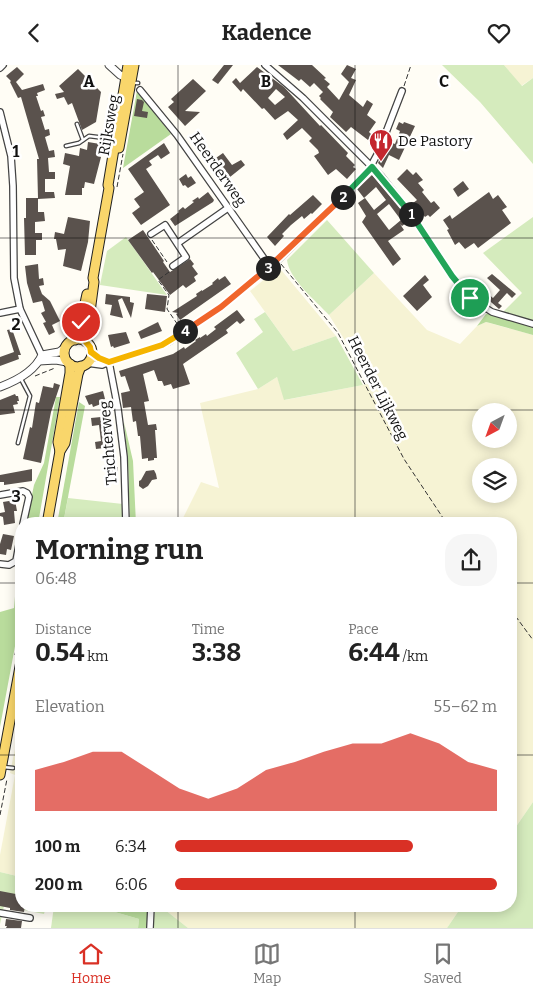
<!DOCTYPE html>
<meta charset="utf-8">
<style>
:root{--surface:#fff;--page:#f6f6f6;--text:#222;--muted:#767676;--line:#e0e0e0;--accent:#d93025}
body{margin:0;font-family:Bitter,serif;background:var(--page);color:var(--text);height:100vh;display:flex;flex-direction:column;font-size:19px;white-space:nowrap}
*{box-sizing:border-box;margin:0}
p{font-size:16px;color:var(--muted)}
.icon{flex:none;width:28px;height:28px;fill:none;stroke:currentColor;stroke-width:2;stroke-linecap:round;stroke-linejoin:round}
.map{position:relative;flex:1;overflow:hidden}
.side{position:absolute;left:15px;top:452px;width:502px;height:395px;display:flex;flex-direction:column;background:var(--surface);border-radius:20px;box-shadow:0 2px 12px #0003}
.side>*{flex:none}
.needle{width:32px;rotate:221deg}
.fabs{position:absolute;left:472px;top:338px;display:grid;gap:10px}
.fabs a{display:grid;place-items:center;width:45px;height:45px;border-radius:50%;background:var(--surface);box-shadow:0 2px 12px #0003;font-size:25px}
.pin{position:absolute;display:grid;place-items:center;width:42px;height:42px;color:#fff;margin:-21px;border:2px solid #fff;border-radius:50%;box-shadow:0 1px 5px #0007}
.km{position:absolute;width:25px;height:25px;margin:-12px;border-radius:50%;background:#222;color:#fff;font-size:14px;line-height:25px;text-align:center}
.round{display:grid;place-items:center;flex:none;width:52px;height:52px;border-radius:20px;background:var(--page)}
.summary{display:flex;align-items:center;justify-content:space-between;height:85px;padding:0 20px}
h1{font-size:28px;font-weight:700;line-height:38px}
.stats{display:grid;grid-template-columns:repeat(3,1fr);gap:8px;height:85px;padding:5px 20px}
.stats div{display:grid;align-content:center}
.stats b{font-size:25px;font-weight:700}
.stats small{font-size:14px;font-weight:400}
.stats p{font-size:14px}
.chart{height:140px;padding:10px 20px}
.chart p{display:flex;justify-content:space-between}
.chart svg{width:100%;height:90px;margin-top:5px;fill:var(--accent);opacity:.7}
ul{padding:0 20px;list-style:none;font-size:16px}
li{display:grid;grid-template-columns:80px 60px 1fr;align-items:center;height:38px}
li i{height:12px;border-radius:6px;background:var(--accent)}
header{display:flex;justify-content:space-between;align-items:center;height:65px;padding:0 20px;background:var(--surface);font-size:22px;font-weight:700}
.tab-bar{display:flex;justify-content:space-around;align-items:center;height:70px;border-top:1px solid var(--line);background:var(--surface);font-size:14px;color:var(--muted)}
.tab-bar a{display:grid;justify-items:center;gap:2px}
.tab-bar .selected{color:var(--accent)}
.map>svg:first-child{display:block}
.farmland{fill:#f6f3d4;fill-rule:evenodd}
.green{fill:#d5ebbd}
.forest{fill:#b9dc9c}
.building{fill:#5a524d;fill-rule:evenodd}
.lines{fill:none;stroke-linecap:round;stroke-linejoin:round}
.service-casing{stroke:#444;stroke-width:5}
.minor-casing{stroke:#444;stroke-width:8}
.tertiary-casing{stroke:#444;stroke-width:9}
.primary-casing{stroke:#222;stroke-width:11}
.path{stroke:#333;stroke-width:1;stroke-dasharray:5 2.5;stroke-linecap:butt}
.service{stroke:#fff;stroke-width:2.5}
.minor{stroke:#fff;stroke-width:5.5}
.tertiary{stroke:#fff;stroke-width:7}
.primary{stroke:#f9d66b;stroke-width:9}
.split-1-casing{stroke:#fff;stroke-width:10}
.split-2-casing{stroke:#fff;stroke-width:10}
.split-3-casing{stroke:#fff;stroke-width:10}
.split-4-casing{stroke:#fff;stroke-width:10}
.split-5-casing{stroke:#fff;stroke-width:10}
.split-6-casing{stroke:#fff;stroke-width:10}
.split-1{stroke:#22a559;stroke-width:6}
.split-2{stroke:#22a559;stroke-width:6}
.split-3{stroke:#f0652b;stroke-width:6}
.split-4{stroke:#f0652b;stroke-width:6}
.split-5{stroke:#f5b400;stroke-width:6}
.split-6{stroke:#f5b400;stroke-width:6}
.grid{fill:none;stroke:#111;stroke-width:1;stroke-opacity:0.55}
.labels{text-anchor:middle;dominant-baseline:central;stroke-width:5;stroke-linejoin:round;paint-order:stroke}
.street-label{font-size:15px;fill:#111;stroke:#fff}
.poi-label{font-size:15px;fill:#111;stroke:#fff;text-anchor:start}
.grid-label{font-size:16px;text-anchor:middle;font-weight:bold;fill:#111;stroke:#fff;stroke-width:5;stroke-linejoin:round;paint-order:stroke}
</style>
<header><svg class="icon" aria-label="back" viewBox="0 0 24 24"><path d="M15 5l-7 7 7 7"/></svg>Kadence<svg class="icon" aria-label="heart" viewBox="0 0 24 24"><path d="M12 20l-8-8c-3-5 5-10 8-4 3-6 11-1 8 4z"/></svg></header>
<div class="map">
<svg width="533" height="863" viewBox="0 0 533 863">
<rect width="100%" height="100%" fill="#fffdf5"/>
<!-- farmland -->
<g class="farmland">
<polygon points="504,0 533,0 533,13 521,21"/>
<polygon points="279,204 282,206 336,271 293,286 250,226 276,205"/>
<path d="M374,208L427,265L460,279L477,261L486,257L533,270V737L511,769V459H180L201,417L219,423L200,338L258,324L277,312L285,335L368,319L351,285L329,250ZM481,346H509V374H481ZM481,401H509V429H481Z"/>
<polygon points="16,679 21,680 21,812 0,807 0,790 15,710 10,708"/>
<polygon points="160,841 462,841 447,863 188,863"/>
</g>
<!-- green -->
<g class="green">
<polygon points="442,0 504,0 522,21 533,13 533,99 480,37"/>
<polygon points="533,152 533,258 502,248 522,228 483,188"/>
<path d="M327,155L374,208L329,250C316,236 289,214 287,195Z"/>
<polygon points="126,172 167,230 100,220 107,186"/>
<polygon points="265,247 293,286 336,271 363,320 284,335 277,312 258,324 236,288 263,267 254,254"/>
<polygon points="68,433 123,439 123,459 63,459"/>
<polygon points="533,737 533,863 447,863 462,841 511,841 511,769"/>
<polygon points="0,807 21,812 21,841 46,841 44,849 4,841 0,859"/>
<polygon points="54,841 94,841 139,854 138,863 51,863"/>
<polygon points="155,841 160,841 188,863 153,863"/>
</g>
<!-- forest -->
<g class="forest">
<polygon points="137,26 171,69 123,103"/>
<polygon points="502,248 533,258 533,270 490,258 486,257 477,261 486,249"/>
<polygon points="56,332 60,332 38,459 26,459 34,420 44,398"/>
<polygon points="79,337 85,341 63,459 57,459"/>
<polygon points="124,357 133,396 136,459 130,459 128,396"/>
<polygon points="21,480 21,549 0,662 0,547 14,543 18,497"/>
<polygon points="94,841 121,841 140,847 141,841 149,841 148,863 138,863 139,854"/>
</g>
<!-- building -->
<g class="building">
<polygon points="224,0 233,0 218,19 212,15"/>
<polygon points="278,0 312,0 326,13 324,14 330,19 327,22 339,35 349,17 341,9 347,0 356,4 351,13 356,15 349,30 363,42 367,35 373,39 367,50 376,57 369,67 372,70 368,75 351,62 346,67 330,52 333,47 320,34 321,33 319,31 323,27 314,18 310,22 301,14 299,16"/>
<polygon points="17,2 24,9 16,17 22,25 43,19 45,25 37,28 38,31 36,31 41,46 43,45 45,51 41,52 45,65 49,64 50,70 45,72 49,86 54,85 55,92 48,93 49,107 55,107 55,114 45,114 45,127 54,127 55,133 38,134 38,147 44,147 45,156 35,157 35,168 42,168 42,175 36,175 36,190 25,190 24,153 26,153 26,133 38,133 37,94 39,94 21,32 18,33 10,17 11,16 6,11"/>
<path d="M257,2L284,22L320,61L321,60L348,88L346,91L355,100L353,102L356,104L347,114L336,104L328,110L314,91L319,88L318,85L309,76L312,73L302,63L287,75L283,69L298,55L288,46L275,55L264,43L262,44L243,24L241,27L232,17L236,13L240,18ZM276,24L285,32L275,40L268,33Z"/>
<polygon points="78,4 101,27 96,57 82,65 72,38 68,40 64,32 57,34 55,29 64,27 59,21"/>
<polygon points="193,14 206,26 185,46 200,47 185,61 168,42 174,37 171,34"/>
<polygon points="137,34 142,35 144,37 142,46 148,47 147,53 134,51"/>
<polygon points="399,57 403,59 404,57 415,61 399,95 389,90 383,103 378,98 388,76 395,79 400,66 396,64"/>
<polygon points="88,77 100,79 97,91 101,92 94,119 85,117 84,123 82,123 82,130 65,130 70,101 63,99 65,88 79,91 80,83 87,85"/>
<polygon points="164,78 170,88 161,94 158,90 149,96 152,100 146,104 170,140 141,160 132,148 140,142 134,134 144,127 128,104"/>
<polygon points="223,88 232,100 241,95 245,100 230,112 223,102 219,104 213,95"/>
<polygon points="407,104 413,110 416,107 423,115 418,118 424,125 422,127 431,138 434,136 440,143 430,152 428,150 425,152 413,138 417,135 397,114"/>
<polygon points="186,109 188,113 191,111 196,118 188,123 185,120 183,121 179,114"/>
<path d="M372,110L397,139L409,156L402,161L400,159L404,165L388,176L401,194L393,201L362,157L366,151L358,138L365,133L374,145L386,135L376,122L364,133L357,124ZM389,139L401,155L389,165L377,149Z"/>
<polygon points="463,116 469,124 458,132 453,124"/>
<polygon points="208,127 214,135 213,137 175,161 170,154 179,147 178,146 183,142 185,144 194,137 192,136 198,132 199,134"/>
<polygon points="489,127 493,134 498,130 507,142 502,145 511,158 478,183 474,178 465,184 459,177 455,180 447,165 449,164 443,155 450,150 452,154"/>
<polygon points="313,130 322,139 312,149 311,148 304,154 302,151 291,160 282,169 284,171 275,181 267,172 289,149 290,150"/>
<polygon points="68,152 90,156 88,177 81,206 63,201 66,184 58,185 56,174 54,174 55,167 64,169"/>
<polygon points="143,165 164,196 163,197 170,207 190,194 194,199 192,201 198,209 194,212 196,216 186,223 183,220 170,230 153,207 152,208 128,175"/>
<polygon points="38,199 39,214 43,213 44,220 39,221 42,229 50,236 60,256 52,260 55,267 49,270 43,258 46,257 41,248 45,246 42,236 33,238 27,218 25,201"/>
<polygon points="492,209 516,229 512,233 507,228 506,229 498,238 502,241 499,244 484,231 487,228 493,233 500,225 487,213"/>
<polygon points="425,210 429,215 423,220 432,232 417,246 403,231"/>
<polygon points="225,211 231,219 194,245 180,255 176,249 178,248 172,247 197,231 196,229 202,225 202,226 213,219 212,218 218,213 219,215"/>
<polygon points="106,229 130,232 130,237 134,238 131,253 122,233 118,235 123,253 110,250 112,240 105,239"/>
<polygon points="147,229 167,231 165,247 145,244"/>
<polygon points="237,245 245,255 240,259 237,256 226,265 228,268 183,299 190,319 173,324 171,319 164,321 162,316 158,316 154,305 143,309 149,336 144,337 148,360 156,359 157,365 155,365 157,393 154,393 154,395 148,396 148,393 142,394 140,371 138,371 136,356 133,357 131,342 123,343 121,328 130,326 125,311 121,312 119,306 173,289 184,282 185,284 196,276 195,275 200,272 200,273 206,269 207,271 216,264 214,262"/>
<polygon points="158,257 162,266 141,274 138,267"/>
<polygon points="12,264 21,290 18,290 19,294 0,301 0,292 14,287 7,265"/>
<polygon points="126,267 130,278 114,283 113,281 111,282 108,270"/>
<polygon points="54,318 60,320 51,347 41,398 23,394 30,362 32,363 36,337 39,338 43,321 53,323"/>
<polygon points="103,326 105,334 101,336 101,339 93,342 92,339 89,340 85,331"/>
<polygon points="15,329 16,331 18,331 19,336 17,336 18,339 13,340 15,348 0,350 0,335"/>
<polygon points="101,352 102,355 108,354 112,382 96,384 95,377 101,376 99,360 92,361 91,353"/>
<polygon points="108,386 115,386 115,402 118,402 118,410 107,410 106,395 108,395"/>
<polygon points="32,404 32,416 4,420 4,417 0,417 0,410"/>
<polygon points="154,405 156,409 157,414 152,415 148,421 143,424 139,421 139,416 141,415 146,406"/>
<polygon points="15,435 17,446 14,446 15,458 4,460 3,452 0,451 0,448 5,447 3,437"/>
<polygon points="3,469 14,471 11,485 7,484 6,490 0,489 0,479"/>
<polygon points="0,826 21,830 21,841 25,841 24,847 10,845 10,843 0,841"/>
<polygon points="6,854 22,856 21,863 6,863 7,861 5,861"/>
</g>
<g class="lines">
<!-- service casing -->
<g class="service-casing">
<g id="service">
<polyline points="136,18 138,18"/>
<polyline points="77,59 83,75"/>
<polyline points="66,81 79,78 89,71 113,74"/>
<polyline points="18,378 30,331 21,314"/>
<polyline points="3,702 13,703"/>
</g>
</g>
<!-- minor casing -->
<g class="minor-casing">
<g id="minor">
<polyline points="265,0 303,33 381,111 414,153 452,211 470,233 492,247 533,259"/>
<polyline points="0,3 3,0"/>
<polyline points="140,25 177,70 270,202"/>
<polyline points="0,47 11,91 13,121 14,213 20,244 43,293"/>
<polyline points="151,169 165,160 186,192 173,201"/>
<polyline points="178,178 228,143"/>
<polyline points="0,248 20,244"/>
<polyline points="92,287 99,293 109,297"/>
<polyline points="109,297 118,344 124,392 126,459"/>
<polyline points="87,298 102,300 109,297 157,282 170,276 221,242 278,195 367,108 378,88 402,26"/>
<polyline points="0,430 23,426 27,428 29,432 23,459"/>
<polyline points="0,499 9,500 16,496 21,469"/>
<polyline points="0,848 30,853"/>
<polyline points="150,863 151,841"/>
</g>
</g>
<!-- tertiary casing -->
<g class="tertiary-casing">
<g id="tertiary">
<polyline points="109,0 120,10 129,14"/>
<polyline points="39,296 56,295 67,297"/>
<path d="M0,322C16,316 35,306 42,290L59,287L65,283"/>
</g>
</g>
<!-- primary casing -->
<g class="primary-casing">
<g id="primary">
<polyline points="119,83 134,0"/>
<circle cx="78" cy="288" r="14"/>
<polyline points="75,275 79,266 87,229"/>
<polyline points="86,277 94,217 93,213 109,123 108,120 128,0"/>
<polyline points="60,386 58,377 70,308 70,299"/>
<polyline points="47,459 60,386 65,378 78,309 81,301"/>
<polyline points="0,710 21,596"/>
</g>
</g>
<!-- path -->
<g class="path">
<polyline points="404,21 411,0"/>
<polyline points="117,122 123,89"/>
<polyline points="152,175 167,197"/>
<polyline points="281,199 338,268 404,394 447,459"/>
<polyline points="169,207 158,215 169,230 167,244 180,263"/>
<polyline points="35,311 55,303"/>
<polyline points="511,545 533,575"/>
<polyline points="15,590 21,556"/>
<polyline points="0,750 7,714"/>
</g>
<!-- service -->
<use href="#service" class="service"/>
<!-- minor -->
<use href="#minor" class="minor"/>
<!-- tertiary -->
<use href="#tertiary" class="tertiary"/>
<!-- primary -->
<use href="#primary" class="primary"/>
</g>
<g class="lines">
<!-- split-1 casing -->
<g class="split-1-casing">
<polyline id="split-1" points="411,149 452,211 470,233"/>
</g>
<!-- split-2 casing -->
<g class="split-2-casing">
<polyline id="split-2" points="343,132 372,102 411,149"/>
</g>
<!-- split-3 casing -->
<g class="split-3-casing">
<polyline id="split-3" points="268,203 343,132"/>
</g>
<!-- split-4 casing -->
<g class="split-4-casing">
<polyline id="split-4" points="185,266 221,242 268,203"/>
</g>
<!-- split-5 casing -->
<g class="split-5-casing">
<polyline id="split-5" points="91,287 99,293 109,297 162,280 185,266"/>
</g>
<!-- split-6 casing -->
<g class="split-6-casing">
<polyline id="split-6" points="81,257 82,253 89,254 86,277 90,282 91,287"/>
</g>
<!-- split-1 -->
<use href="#split-1" class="split-1"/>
<!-- split-2 -->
<use href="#split-2" class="split-2"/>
<!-- split-3 -->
<use href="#split-3" class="split-3"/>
<!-- split-4 -->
<use href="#split-4" class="split-4"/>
<!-- split-5 -->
<use href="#split-5" class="split-5"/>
<!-- split-6 -->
<use href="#split-6" class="split-6"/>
</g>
<!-- grid -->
<path class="grid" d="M178,0V459M355,0V459M0,173H533M0,345H533M0,518H21M511,518H533M0,690H21M511,690H533M178,841V863M355,841V863"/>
<!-- icons -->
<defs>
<g id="restaurant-pin" transform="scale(1.25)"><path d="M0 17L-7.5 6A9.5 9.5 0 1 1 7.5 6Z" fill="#c4262e" stroke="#fff"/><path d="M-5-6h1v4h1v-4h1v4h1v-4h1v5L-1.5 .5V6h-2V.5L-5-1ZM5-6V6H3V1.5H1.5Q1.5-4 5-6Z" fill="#fff"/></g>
</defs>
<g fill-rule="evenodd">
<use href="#restaurant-pin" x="381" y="76"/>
</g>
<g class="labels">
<!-- street labels -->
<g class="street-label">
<text transform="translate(109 60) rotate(-80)">Rijksweg</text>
<text transform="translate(218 104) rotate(55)">Heerderweg</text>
<text transform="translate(378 323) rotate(63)">Heerder Lijkweg</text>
<text transform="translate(108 378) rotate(-95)">Trichterweg</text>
</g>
<!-- poi labels -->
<g class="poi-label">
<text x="398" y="76">De Pastory</text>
</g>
</g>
<g class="grid-label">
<text x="89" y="22">A</text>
<text x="266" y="22">B</text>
<text x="444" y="22">C</text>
<text x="16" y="92">1</text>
<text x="16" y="265">2</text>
<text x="16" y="437">3</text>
</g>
</svg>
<div class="fabs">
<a><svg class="needle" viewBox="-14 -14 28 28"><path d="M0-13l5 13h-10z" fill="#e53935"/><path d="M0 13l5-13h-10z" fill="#767676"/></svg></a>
<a><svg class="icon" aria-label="layers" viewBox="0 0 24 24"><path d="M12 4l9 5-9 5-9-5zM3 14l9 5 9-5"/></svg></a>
</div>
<div class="pin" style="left:470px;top:233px;background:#1e9e55"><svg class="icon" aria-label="arrive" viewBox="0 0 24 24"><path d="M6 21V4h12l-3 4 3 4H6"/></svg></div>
<div class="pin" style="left:81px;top:257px;background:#d93025"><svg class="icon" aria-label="check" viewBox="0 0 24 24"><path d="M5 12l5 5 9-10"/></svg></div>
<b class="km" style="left:411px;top:149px">1</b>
<b class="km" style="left:343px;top:132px">2</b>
<b class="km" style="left:268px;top:203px">3</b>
<b class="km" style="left:185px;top:266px">4</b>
<section class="side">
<div class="summary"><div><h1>Morning run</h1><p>06:48</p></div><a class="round"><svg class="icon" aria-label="share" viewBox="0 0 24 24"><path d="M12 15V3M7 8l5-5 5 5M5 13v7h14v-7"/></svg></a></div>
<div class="stats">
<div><p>Distance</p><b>0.54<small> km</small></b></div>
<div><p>Time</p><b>3:38</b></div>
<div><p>Pace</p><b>6:44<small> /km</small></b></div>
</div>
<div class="chart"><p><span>Elevation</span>55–62 m</p>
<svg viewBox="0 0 160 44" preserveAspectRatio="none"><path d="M0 44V24L10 20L20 15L30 15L40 24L50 33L60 38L70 33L80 24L90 20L100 15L110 11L120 11L130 6L140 11L150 20L160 24V44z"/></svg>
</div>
<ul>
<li><b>100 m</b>6:34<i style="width:74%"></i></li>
<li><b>200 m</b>6:06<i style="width:100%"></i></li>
</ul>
</section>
</div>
<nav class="tab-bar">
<a class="selected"><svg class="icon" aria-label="home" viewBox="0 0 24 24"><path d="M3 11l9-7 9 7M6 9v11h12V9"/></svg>Home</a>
<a><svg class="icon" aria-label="map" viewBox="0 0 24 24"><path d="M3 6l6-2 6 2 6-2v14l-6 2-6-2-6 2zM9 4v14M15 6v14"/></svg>Map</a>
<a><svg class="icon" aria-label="saved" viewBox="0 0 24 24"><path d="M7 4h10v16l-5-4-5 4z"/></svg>Saved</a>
</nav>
